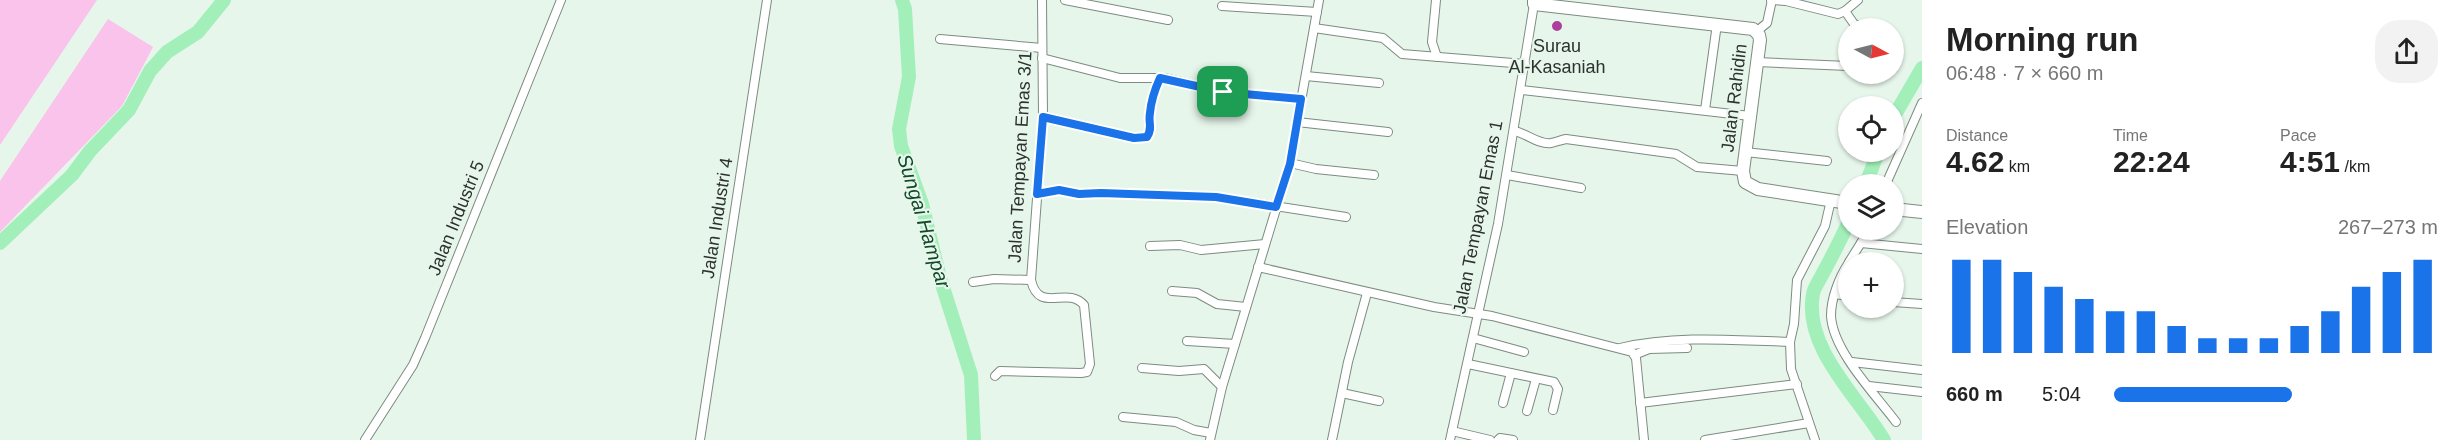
<!DOCTYPE html>
<meta charset="utf-8">
<style>
:root{--surface:#fff;--page:#f2f2f2;--text:#222;--muted:#767676;--accent:#1a73e8}
body{margin:0;font-family:Helvetica,sans-serif;background:var(--page);color:var(--text);height:100vh;display:flex;flex-direction:column;font-size:22px;white-space:nowrap}
*{box-sizing:border-box;margin:0}
p{font-size:20px;color:var(--muted)}
.icon{flex:none;width:33px;height:33px;fill:none;stroke:currentColor;stroke-width:2;stroke-linecap:round;stroke-linejoin:round}
.map{position:relative;flex:1;overflow:hidden}
.sheet{display:flex;flex-direction:column;background:var(--surface);width:540px}
.sheet>*{flex:none}
.needle{width:39px;rotate:97deg}
.tools{position:absolute;left:1838px;top:18px;display:grid;gap:12px}
.tools a{display:grid;place-items:center;width:66px;height:66px;border-radius:50%;background:var(--surface);box-shadow:0 2px 4px #0004;font-size:30px}
.pin{position:absolute;display:grid;place-items:center;width:51px;height:51px;color:#fff;margin:-26px;border-radius:12px;box-shadow:0 3px 9px #0006}
.round{display:grid;place-items:center;flex:none;width:63px;height:63px;border-radius:24px;background:var(--page)}
.head{display:flex;align-items:center;justify-content:space-between;height:102px;padding:0 24px}
h1{font-size:33px;font-weight:700;line-height:45px}
.metrics{display:grid;grid-template-columns:repeat(3,1fr);gap:9px;height:102px;padding:6px 24px}
.metrics div{display:grid;align-content:center}
.metrics b{font-size:30px;font-weight:700}
.metrics small{font-size:16px;font-weight:400}
.metrics p{font-size:16px}
.chart{height:168px;padding:12px 24px}
.chart p{display:flex;justify-content:space-between}
.chart svg{width:100%;height:108px;margin-top:6px;stroke:var(--accent);stroke-width:6}
ul{padding:0 24px;list-style:none;font-size:20px}
li{display:grid;grid-template-columns:96px 72px 1fr;align-items:center;height:45px}
li i{height:15px;border-radius:8px;background:var(--accent)}
main{display:flex;flex:1;min-height:0}
.map>svg:first-child{display:block}
.green{fill:#f9c3ec}
.lines{fill:none;stroke-linecap:round;stroke-linejoin:round}
.river{stroke:#a3efba;stroke-width:14}
.street-casing{stroke:#7d8b80;stroke-width:10}
.secondary-casing{stroke:#7d8b80;stroke-width:14}
.street{stroke:#fff;stroke-width:8}
.secondary{stroke:#fff;stroke-width:12}
.route-casing{stroke:#fff;stroke-width:12}
.route{stroke:#1a73e8;stroke-width:8}
.poi-dot{fill:#ae3e9b;stroke:#e7f6eb;stroke-width:2}
.labels{text-anchor:middle;dominant-baseline:central;stroke-width:4.5;stroke-linejoin:round;paint-order:stroke}
.poi-label{font-size:18px;fill:#2c322e;stroke:#e7f6eb}
.street-label{font-size:18px;fill:#2c322e;stroke:#e7f6eb}
.water-label{font-size:20px;font-style:italic;fill:#124a29;stroke:#e7f6eb}
</style>
<main>
<div class="map">
<svg width="1922" height="440" viewBox="0 0 1922 440">
<rect width="100%" height="100%" fill="#e7f6eb"/>
<!-- green -->
<g class="green">
<polygon points="0,0 97,0 0,145"/>
<polygon points="108,19 153,47 122,106 0,232 0,181"/>
</g>
<g class="lines">
<!-- river -->
<g class="river">
<polyline points="902,0 905,9 909,77 899,129 901,146 922,204 940,278 971,375 974,440"/>
<polyline points="1893,118 1922,68"/>
<polyline points="1866,184 1878,152"/>
<path d="M1848,224C1840,240 1832,257 1823,273C1820,280 1814,287 1813,294C1803,348 1859,398 1884,440"/>
<polyline points="0,243 72,175 90,151 129,110 150,71 167,52 198,32 224,0"/>
</g>
<!-- street casing -->
<g class="street-casing">
<g id="street">
<polyline points="1065,0 1168,20"/>
<polyline points="1436,0 1432,42 1437,57"/>
<polyline points="1771,0 1786,1 1838,14 1845,11 1858,0"/>
<polyline points="1222,6 1317,12"/>
<polyline points="1845,11 1854,24 1868,28"/>
<polyline points="1314,28 1383,38 1402,54 1525,64"/>
<polyline points="1757,31 1767,23 1772,0"/>
<polyline points="940,39 1042,48"/>
<polyline points="1042,58 1120,78 1165,78 1223,92 1301,99"/>
<polyline points="1757,62 1848,66"/>
<polyline points="1306,76 1379,83"/>
<polyline points="1521,90 1750,116"/>
<polyline points="1705,110 1717,24"/>
<path d="M1043,117L1134,138L1147,137C1153,128 1148,123 1150,113C1151,101 1155,89 1160,78"/>
<polyline points="1297,122 1388,132"/>
<path d="M1514,131C1526,133 1539,145 1551,143C1556,142 1561,140 1566,139L1676,154L1697,167L1743,171"/>
<polyline points="1745,152 1827,161"/>
<polyline points="1290,163 1316,169 1374,175"/>
<polyline points="1507,175 1581,188"/>
<polyline points="1886,184 1922,103"/>
<polyline points="1037,194 1059,190 1079,194 1101,193 1216,197 1346,217"/>
<polyline points="1861,243 1922,249"/>
<polyline points="1150,246 1180,245 1201,250 1265,244"/>
<polyline points="1849,262 1869,230"/>
<path d="M1848,264C1839,278 1831,298 1831,316C1833,351 1875,394 1896,422"/>
<polyline points="1258,267 1434,307 1492,316 1632,352 1636,358 1644,440"/>
<polyline points="973,282 994,279 1031,280"/>
<polyline points="1172,291 1197,293 1217,304 1246,307"/>
<polyline points="1835,294 1848,296"/>
<polyline points="1893,302 1922,304"/>
<polyline points="1473,338 1524,352"/>
<polyline points="1187,341 1235,344"/>
<path d="M1620,348C1674,335 1734,340 1790,342"/>
<polyline points="1634,355 1649,349 1687,348"/>
<polyline points="1852,362 1922,370"/>
<polyline points="1468,364 1554,382 1558,389 1553,410"/>
<polyline points="1142,368 1179,371 1204,369 1222,387"/>
<path d="M995,376L1000,371L1081,373L1087,372L1090,364L1084,305C1067,285 1039,315 1031,280L1043,117L1042,0"/>
<polyline points="1869,386 1922,392"/>
<polyline points="1342,393 1379,401"/>
<polyline points="1503,403 1511,373"/>
<polyline points="1640,403 1797,384"/>
<polyline points="1527,411 1536,379"/>
<polyline points="1123,417 1176,422 1194,430 1211,433"/>
<polyline points="1452,431 1490,440"/>
<polyline points="365,440 413,365 425,338 561,0"/>
<polyline points="700,440 767,0"/>
<polyline points="1210,440 1222,387 1290,163 1319,0"/>
<polyline points="1332,440 1348,362 1367,293"/>
<polyline points="1450,440 1498,224 1534,4"/>
<polyline points="1498,440 1500,438 1513,440"/>
<polyline points="1705,440 1809,423"/>
<polyline points="1815,440 1791,369 1790,342 1794,324 1797,280 1825,226 1831,200"/>
</g>
</g>
<!-- secondary casing -->
<g class="secondary-casing">
<g id="secondary">
<polyline points="1534,0 1534,4 1753,29 1759,35 1760,40 1743,171 1745,182 1758,189 1848,203"/>
<polyline points="1893,209 1922,212"/>
</g>
</g>
<!-- street -->
<use href="#street" class="street"/>
<!-- secondary -->
<use href="#secondary" class="secondary"/>
</g>
<g class="lines">
<!-- route casing -->
<g class="route-casing">
<path id="route" d="M1160,78L1223,92L1301,99L1290,164L1276,207L1216,197L1101,193L1079,194L1059,190L1037,194L1043,117L1134,138L1147,137C1153,128 1148,123 1150,113C1151,101 1155,89 1160,78Z"/>
</g>
<!-- route -->
<use href="#route" class="route"/>
</g>
<!-- markers -->
<circle class="poi-dot" cx="1557" cy="26" r="6"/>
<g class="labels">
<!-- poi labels -->
<g class="poi-label">
<text x="1557" y="46">Surau<tspan x="1557" dy="21">Al-Kasaniah</tspan></text>
</g>
<!-- street labels -->
<g class="street-label">
<text transform="translate(1734 98) rotate(-83)">Jalan Rahidin</text>
<text transform="translate(1020 157) rotate(-87)">Jalan Tempayan Emas 3/1</text>
<text transform="translate(1478 217) rotate(-79)">Jalan Tempayan Emas 1</text>
<text transform="translate(456 218) rotate(-68)">Jalan Industri 5</text>
<text transform="translate(717 218) rotate(-81)">Jalan Industri 4</text>
</g>
<!-- water labels -->
<g class="water-label">
<text transform="translate(924 221) rotate(73)">Sungai Hampar</text>
</g>
</g>
</svg>
<div class="tools">
<a><svg class="needle" viewBox="-14 -14 28 28"><path d="M0-13l5 13h-10z" fill="#e53935"/><path d="M0 13l5-13h-10z" fill="#767676"/></svg></a>
<a><svg class="icon" aria-label="locate" viewBox="0 0 24 24"><circle cx="12" cy="12" r="6"/><path d="M12 2v4M12 18v4M2 12h4M18 12h4"/></svg></a>
<a><svg class="icon" aria-label="layers" viewBox="0 0 24 24"><path d="M12 4l9 5-9 5-9-5zM3 14l9 5 9-5"/></svg></a>
<a>+</a>
</div>
<div class="pin" style="left:1223px;top:92px;background:#1e9e55"><svg class="icon" aria-label="arrive" viewBox="0 0 24 24"><path d="M6 21V4h12l-3 4 3 4H6"/></svg></div>
</div>
<section class="sheet">
<div class="head"><div><h1>Morning run</h1><p>06:48 · 7 × 660 m</p></div><a class="round"><svg class="icon" aria-label="share" viewBox="0 0 24 24"><path d="M12 15V3M7 8l5-5 5 5M5 13v7h14v-7"/></svg></a></div>
<div class="metrics">
<div><p>Distance</p><b>4.62<small> km</small></b></div>
<div><p>Time</p><b>22:24</b></div>
<div><p>Pace</p><b>4:51<small> /km</small></b></div>
</div>
<div class="chart"><p><span>Elevation</span>267–273 m</p>
<svg viewBox="0 0 160 44" preserveAspectRatio="none"><path d="M5 44V6M15 44V6M25 44V11M35 44V17M45 44V22M55 44V27M65 44V27M75 44V33M85 44V38M95 44V38M105 44V38M115 44V33M125 44V27M135 44V17M145 44V11M155 44V6"/></svg>
</div>
<ul>
<li><b>660 m</b>5:04<i style="width:55%"></i></li>
</ul>
</section>
</main>
